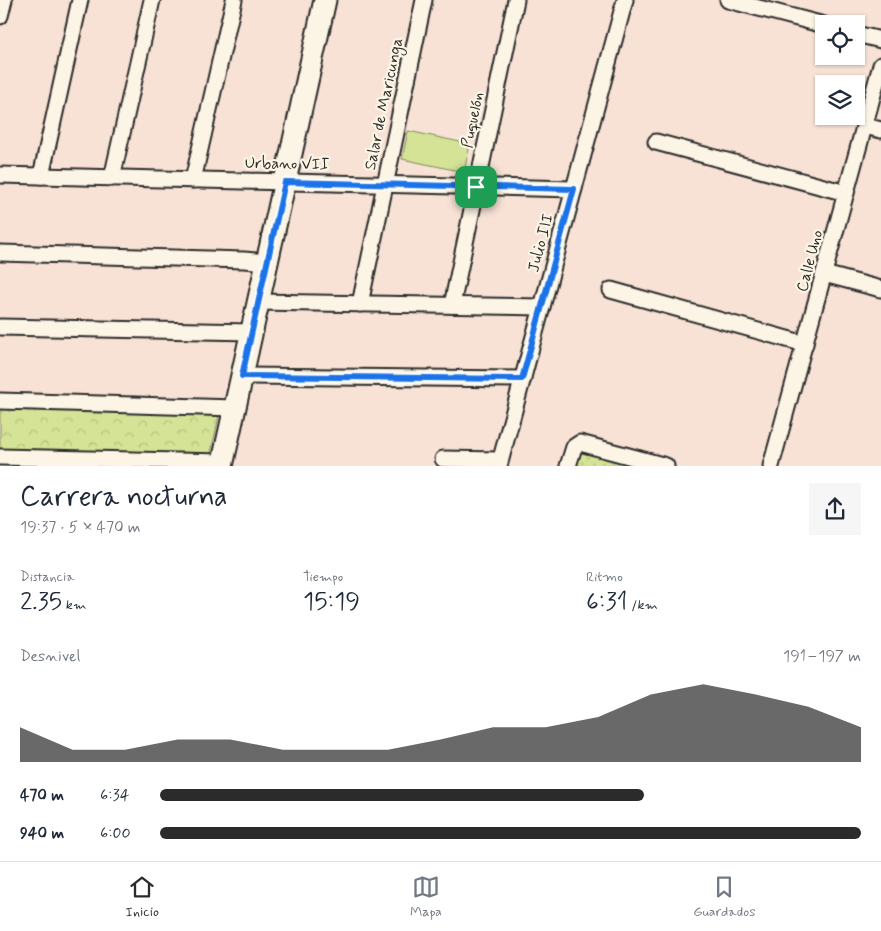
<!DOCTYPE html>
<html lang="es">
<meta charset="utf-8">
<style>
:root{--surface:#fff;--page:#f6f6f7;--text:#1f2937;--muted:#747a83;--line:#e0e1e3;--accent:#2b2b2b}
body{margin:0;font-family:Mynerve,sans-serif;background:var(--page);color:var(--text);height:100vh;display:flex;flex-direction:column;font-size:19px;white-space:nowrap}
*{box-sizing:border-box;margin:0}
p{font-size:16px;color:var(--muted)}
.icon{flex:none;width:28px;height:28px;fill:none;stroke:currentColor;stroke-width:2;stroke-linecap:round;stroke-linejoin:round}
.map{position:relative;height:466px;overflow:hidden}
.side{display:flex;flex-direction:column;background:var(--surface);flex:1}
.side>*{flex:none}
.fabs{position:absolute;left:815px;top:15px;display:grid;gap:10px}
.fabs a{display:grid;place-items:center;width:50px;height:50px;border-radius:0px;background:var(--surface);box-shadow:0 1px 4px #0004;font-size:25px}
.pin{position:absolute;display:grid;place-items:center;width:42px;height:42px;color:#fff;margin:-21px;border-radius:10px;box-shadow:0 2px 8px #0006}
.round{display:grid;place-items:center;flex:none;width:52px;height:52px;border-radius:0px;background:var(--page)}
.headline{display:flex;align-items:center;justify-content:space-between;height:85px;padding:0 20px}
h1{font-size:28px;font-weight:600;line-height:38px}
.metrics{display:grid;grid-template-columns:repeat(3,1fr);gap:8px;height:85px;padding:5px 20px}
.metrics div{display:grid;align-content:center}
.metrics b{font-size:25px;font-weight:600}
.metrics small{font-size:14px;font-weight:400}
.metrics p{font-size:14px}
.chart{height:140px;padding:10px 20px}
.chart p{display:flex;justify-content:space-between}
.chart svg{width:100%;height:90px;margin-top:5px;fill:var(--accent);opacity:.7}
ul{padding:0 20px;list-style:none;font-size:16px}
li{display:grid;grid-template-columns:80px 60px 1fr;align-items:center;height:38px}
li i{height:12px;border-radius:6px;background:var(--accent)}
.tabs{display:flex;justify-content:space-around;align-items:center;height:70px;border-top:1px solid var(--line);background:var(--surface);font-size:14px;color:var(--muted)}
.tabs a{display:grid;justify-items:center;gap:2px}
.tabs .on{color:var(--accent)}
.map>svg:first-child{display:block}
.grass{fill:url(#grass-dots);stroke:#808760}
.park{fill:url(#park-crowns);stroke:#808760}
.garden{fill:#d4e396;stroke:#808760}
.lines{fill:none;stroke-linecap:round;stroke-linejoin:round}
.street-casing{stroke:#2b2b2b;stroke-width:19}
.secondary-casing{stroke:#2b2b2b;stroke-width:25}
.street{stroke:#fcf5e5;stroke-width:15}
.secondary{stroke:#fcf5e5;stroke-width:21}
.route-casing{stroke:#fff;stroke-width:10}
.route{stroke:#1a73e8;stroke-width:6}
.labels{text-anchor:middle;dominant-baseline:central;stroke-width:4.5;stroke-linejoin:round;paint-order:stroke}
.street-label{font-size:16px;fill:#2b2b2b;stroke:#fcf5e5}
</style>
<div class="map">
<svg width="881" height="466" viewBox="0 0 881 466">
<defs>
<pattern id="grass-dots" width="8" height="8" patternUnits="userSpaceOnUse" patternTransform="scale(1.25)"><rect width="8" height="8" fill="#d4e396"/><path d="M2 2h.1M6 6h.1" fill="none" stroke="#b6c381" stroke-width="1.8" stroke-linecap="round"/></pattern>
<pattern id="park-crowns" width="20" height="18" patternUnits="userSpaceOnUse" patternTransform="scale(1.25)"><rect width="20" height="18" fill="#d4e396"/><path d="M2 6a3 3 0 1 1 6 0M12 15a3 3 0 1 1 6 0" fill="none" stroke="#b6c381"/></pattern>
</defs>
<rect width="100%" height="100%" fill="#f8e2d5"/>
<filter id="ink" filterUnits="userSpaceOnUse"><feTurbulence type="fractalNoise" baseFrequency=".02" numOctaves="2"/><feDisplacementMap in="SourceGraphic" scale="10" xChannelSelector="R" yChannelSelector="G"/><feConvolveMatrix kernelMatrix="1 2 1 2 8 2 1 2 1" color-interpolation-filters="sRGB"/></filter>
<g filter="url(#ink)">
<!-- grass -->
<polygon class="grass" points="583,447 657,466 575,466"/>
<!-- park -->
<polygon class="park" points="0,407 219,416 210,457 0,449"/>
<!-- garden -->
<polygon class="garden" points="408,131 470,144 464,172 402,159"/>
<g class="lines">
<!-- street casing -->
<g class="street-casing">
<g id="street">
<polyline points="728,0 824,25"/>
<polyline points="0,16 4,0"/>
<polyline points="856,34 881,40"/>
<polyline points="865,126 881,130"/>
<polyline points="656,142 846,193"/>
<polyline points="0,175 574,189"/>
<polyline points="41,176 80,0"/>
<polyline points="112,178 152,0"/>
<polyline points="193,180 234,0"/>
<polyline points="0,253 244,260 267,262"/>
<polyline points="824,274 881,289"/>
<polyline points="611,290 805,344"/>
<polyline points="258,302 542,307"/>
<polyline points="360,304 424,0"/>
<polyline points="452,305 516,0"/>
<polyline points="0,327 252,332"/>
<polyline points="242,376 523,379"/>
<polyline points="0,401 235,408"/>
<polyline points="0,457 223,462"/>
<polyline points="443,459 500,460"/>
<polyline points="499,466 625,0"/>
<polyline points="568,466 574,447 580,443 666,466"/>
<polyline points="771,466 881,65"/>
</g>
</g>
<!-- secondary casing -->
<g class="secondary-casing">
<polyline id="secondary" points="222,466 325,0"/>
</g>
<!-- street -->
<use href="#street" class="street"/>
<!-- secondary -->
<use href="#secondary" class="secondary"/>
</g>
</g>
<g class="lines" filter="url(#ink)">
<!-- route casing -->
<g class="route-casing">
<polygon id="route" points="285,182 574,189 522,379 242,376"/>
</g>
<!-- route -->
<use href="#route" class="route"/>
</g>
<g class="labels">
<!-- street labels -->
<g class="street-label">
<text transform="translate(384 104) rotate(-78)">Salar de Maricunga</text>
<text transform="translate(473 120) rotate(-78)">Puquelón</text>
<text transform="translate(287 164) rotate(1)">Urbano VII</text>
<text transform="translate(541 243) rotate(-75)">Julio III</text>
<text transform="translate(810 261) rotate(-75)">Calle Uno</text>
</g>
</g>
</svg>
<div class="fabs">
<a><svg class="icon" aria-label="locate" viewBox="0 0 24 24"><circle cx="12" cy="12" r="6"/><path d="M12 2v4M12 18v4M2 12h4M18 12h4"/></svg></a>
<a><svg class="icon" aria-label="layers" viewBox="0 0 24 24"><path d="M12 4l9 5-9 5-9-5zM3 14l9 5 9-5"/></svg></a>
</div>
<div class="pin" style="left:476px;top:187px;background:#1e9e55"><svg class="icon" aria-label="arrive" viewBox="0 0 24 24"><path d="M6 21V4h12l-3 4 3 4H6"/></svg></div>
</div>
<section class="side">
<div class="headline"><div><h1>Carrera nocturna</h1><p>19:37 · 5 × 470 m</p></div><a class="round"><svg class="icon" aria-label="share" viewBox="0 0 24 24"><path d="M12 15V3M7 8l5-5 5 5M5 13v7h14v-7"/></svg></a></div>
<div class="metrics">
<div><p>Distancia</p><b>2.35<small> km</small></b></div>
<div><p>Tiempo</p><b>15:19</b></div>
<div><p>Ritmo</p><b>6:31<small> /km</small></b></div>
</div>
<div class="chart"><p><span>Desnivel</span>191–197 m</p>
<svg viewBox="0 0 160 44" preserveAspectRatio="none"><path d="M0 44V27L10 38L20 38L30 33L40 33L50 38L60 38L70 38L80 33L90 27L100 27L110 22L120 11L130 6L140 11L150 17L160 27V44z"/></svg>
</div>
<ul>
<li><b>470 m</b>6:34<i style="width:69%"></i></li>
<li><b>940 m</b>6:00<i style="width:100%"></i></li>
</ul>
</section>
<nav class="tabs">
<a class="on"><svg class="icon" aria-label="home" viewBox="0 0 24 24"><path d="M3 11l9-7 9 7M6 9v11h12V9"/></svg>Inicio</a>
<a><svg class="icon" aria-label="map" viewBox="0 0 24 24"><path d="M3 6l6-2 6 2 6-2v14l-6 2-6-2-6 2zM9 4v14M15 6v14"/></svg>Mapa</a>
<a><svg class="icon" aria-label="saved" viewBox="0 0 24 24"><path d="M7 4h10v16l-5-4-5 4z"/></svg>Guardados</a>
</nav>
